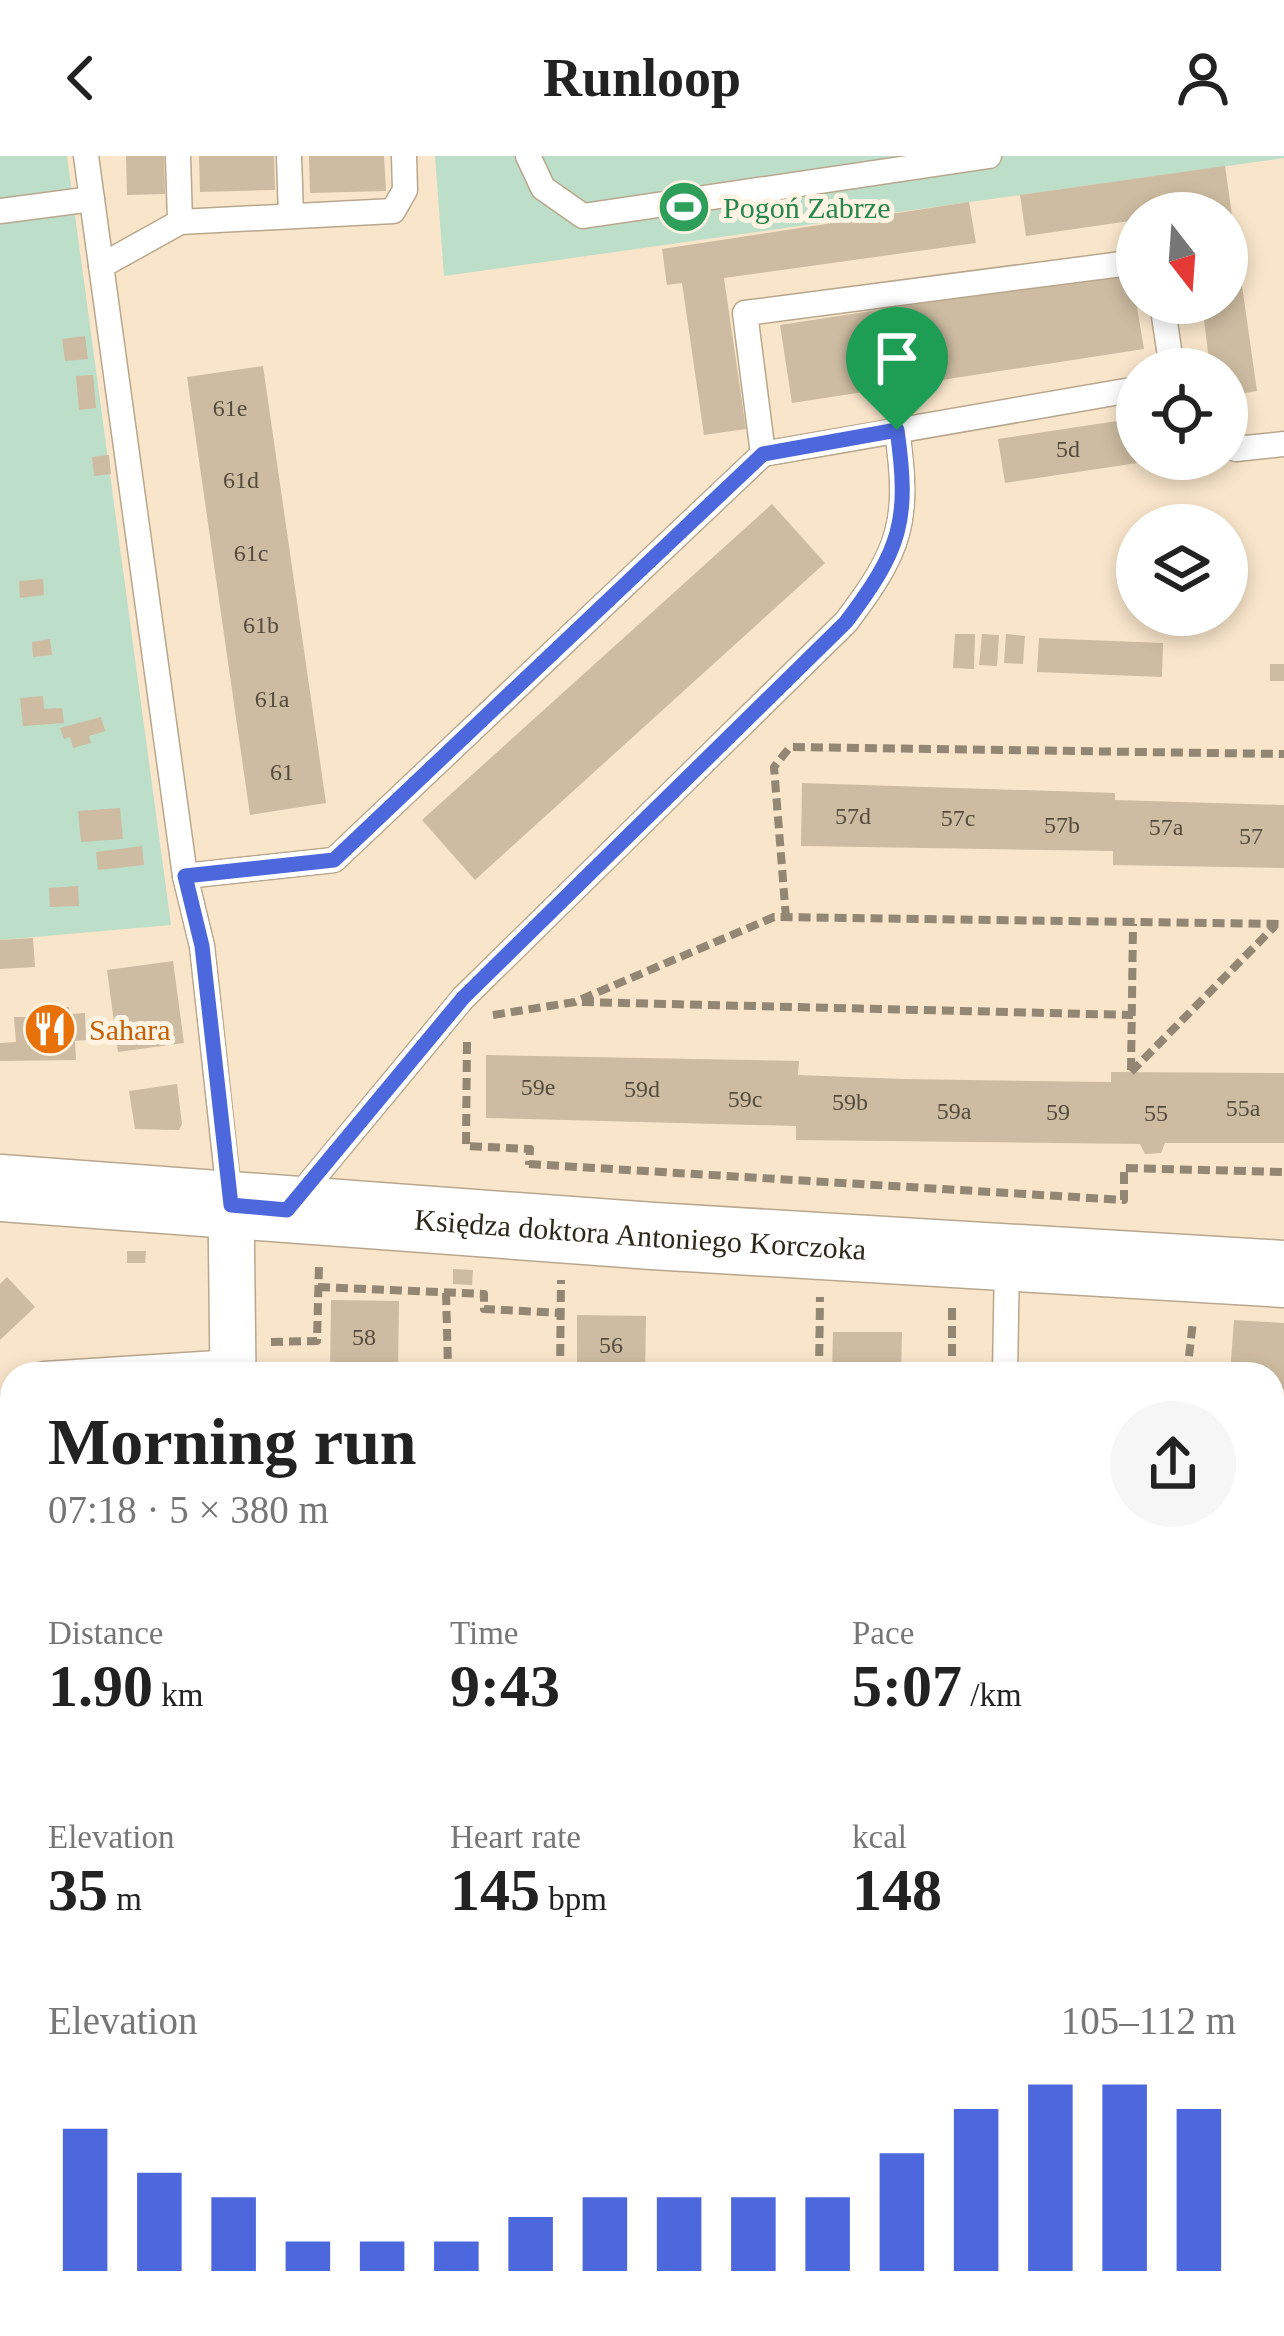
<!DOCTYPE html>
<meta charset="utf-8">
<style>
:root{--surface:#fff;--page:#f6f6f6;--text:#222;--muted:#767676;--accent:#4d68dd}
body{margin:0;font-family:"Times New Roman",serif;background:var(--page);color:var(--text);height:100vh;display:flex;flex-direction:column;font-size:45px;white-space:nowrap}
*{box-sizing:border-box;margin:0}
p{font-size:39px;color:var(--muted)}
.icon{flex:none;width:66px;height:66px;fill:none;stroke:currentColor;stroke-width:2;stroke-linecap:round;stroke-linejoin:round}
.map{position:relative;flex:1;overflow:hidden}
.side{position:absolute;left:0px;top:1206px;width:1284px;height:975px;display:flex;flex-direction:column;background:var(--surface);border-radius:36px 36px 0 0;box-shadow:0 6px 18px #0003}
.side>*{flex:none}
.needle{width:78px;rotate:163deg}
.buttons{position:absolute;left:1116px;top:36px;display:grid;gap:24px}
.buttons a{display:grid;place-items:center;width:132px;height:132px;border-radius:50%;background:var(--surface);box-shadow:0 6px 18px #0003;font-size:60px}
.pin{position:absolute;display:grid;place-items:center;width:102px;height:102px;color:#fff;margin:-123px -51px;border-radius:50% 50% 50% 0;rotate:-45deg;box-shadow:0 0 12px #0007}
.pin .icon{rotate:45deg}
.round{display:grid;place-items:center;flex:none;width:126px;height:126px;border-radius:63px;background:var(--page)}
.headline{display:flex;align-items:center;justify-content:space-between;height:204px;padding:0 48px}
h1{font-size:66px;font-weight:600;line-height:90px}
.stats{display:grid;grid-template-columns:repeat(3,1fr);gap:18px;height:204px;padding:12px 48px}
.stats div{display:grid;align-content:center}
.stats b{font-size:60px;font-weight:600}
.stats small{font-size:33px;font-weight:400}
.stats p{font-size:33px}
.chart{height:336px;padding:24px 48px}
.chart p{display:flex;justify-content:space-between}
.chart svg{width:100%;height:216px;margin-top:12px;stroke:var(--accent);stroke-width:6}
header{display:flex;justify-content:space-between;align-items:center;height:156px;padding:0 48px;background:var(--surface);font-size:54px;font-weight:600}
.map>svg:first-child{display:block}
.green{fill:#bddec9}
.building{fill:#cdbca1}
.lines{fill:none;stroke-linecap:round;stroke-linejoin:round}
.lane-casing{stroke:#b9a78d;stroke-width:27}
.street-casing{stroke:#b9a78d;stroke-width:48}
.secondary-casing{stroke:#b9a78d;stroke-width:69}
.path{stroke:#938673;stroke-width:8;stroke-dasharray:12 6;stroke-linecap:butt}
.lane{stroke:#fff;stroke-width:24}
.street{stroke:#fff;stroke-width:45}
.secondary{stroke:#fff;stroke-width:66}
.route-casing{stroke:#fff;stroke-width:24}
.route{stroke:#4d68dd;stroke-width:15}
.labels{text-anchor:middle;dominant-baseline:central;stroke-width:10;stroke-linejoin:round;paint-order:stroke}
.number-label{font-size:24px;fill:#564c3d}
.leisure-label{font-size:30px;fill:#27864d;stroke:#fff4e3;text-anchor:start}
.food-label{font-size:30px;fill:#c56008;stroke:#fff4e3;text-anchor:start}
.street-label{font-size:30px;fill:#2e271c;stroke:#fff4e3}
</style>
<header><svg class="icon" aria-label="back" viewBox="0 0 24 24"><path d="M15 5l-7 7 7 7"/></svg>Runloop<svg class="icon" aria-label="person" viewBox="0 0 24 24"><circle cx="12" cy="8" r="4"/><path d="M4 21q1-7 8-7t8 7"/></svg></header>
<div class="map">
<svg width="1284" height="2180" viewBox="0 0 1284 2180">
<rect width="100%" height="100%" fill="#f8e5ca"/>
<!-- green -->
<g class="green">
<polygon points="0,0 67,0 171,769 0,784"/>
<polygon points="435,0 1284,0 1284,2 444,120"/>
</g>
<!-- building -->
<g class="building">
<polygon points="126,0 164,0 165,38 127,39"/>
<polygon points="199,0 274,0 275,34 200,36"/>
<polygon points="309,0 384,0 386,35 310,37"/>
<polygon points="1225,10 1257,235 1227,240 1227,213 1210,213 1202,147 1227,147 1227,57 1137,57 1137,64 1026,80 1020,39"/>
<polygon points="969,46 976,87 724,122 746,273 704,279 682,127 667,129 662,93"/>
<polygon points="1131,115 1144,193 792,247 780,169"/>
<polygon points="85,180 88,203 65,205 62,183"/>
<polygon points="263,210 326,647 250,659 187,221"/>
<polygon points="93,219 96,252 79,254 76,220"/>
<polygon points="1137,262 1137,307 1005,327 998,283"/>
<polygon points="109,299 111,318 94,320 92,301"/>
<polygon points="772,348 825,407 475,724 422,664"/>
<polygon points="43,423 44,439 20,442 19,425"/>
<polygon points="955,478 975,478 974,513 953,512"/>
<polygon points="982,478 999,479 997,510 979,509"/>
<polygon points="1006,478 1025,480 1023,508 1004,507"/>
<polygon points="1039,482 1163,487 1162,521 1037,516"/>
<polygon points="50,483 52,499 33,501 32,486"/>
<rect x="1270" y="508" width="14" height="17"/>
<polygon points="43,540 44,553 62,552 64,567 23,570 20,542"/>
<polygon points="101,561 105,575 89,580 91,587 73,592 70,581 64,583 60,572"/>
<polygon points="802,627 1115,637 1115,644 1284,649 1284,712 1113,709 1113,695 801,690"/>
<polygon points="120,652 123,683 81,686 78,655"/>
<polygon points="142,690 144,709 98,714 96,696"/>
<polygon points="78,730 79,750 50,751 49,732"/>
<polygon points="33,782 35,811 0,813 0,784"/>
<polygon points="173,805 184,887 118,896 107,814"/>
<polygon points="69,851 70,858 85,857 86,884 75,885 76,904 0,905 0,887 16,886 14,861 32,861 32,853"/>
<polygon points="486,899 799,905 798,919 903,923 1111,926 1111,916 1284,917 1284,987 1165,987 1161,997 1145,998 1140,988 796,984 796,970 486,962"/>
<polygon points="177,928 182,968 179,974 135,973 129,935"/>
<polygon points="127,1095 146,1095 145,1107 127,1107"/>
<polygon points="453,1113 473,1114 472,1129 453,1128"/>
<polygon points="7,1121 35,1151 0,1184 0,1128"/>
<polygon points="331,1144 399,1145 398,1218 330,1218"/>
<polygon points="577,1159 646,1160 645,1218 577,1218"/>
<polygon points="1234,1164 1284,1167 1284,1233 1272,1232 1272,1218 1230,1218"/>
<polygon points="833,1176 902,1176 901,1218 832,1218"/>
<polygon points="1272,1258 1284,1259 1284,1289 1272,1289"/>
<rect x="1272" y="1331" width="12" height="100"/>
<polygon points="12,1549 12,1691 0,1703 0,1560"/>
<polygon points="2,1811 12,1811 12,1997 1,1997"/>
<polygon points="1284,2066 1284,2180 1272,2180 1272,2067"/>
</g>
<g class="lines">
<!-- lane casing -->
<g class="lane-casing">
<g id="lane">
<polyline points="86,0 185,720 202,790 230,1047"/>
<polyline points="178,0 180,66"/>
<polyline points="289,0 291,60"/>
<polyline points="528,0 543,32 583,60 989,0"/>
<polyline points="0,55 92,43"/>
<polyline points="1137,106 745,157 763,298 1137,233"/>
<polyline points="101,110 180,66 393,55 405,34 404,0"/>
<polyline points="1162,147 1172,213"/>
<polyline points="1227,290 1236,293 1284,288"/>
<polyline points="185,720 334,704 763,298"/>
<path d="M293,1047L463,842L846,466C901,394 910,365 897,275"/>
<polyline points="44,1218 233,1206"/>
<polyline points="1005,1218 1007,1104"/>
<polyline points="0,1257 12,1246"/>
<polyline points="0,1721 12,1710"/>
<polyline points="0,1760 12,1760"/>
</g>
</g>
<!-- street casing -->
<g class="street-casing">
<g id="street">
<polyline points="231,1050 233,1218"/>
<polyline points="1272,1502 1284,1501"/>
<polyline points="1272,1946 1284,1946"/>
<polyline points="0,2088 12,2088"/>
<polyline points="901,2169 901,2180"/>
</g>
</g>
<!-- secondary casing -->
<g class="secondary-casing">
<g id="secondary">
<path id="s1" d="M0,1032L653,1080L1284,1118"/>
</g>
</g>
<!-- path -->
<g class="path">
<polyline points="786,762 774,611 790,591 1284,598"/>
<polyline points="582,846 1133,859"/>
<polyline points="493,859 575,846 774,761 1284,768"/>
<polyline points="467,886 466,990 530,993 529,1009"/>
<polyline points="1131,914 1133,768"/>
<polyline points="1131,916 1275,770"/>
<polyline points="529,1008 1124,1044 1124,1012 1284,1016"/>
<polyline points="318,1131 484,1138 484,1153 561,1157"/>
<polyline points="446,1137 448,1211 453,1218"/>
<polyline points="271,1186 317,1185 319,1108"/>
<polyline points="560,1218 561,1124"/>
<polyline points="819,1218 820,1141"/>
<polyline points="952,1218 952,1149"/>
<polyline points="1187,1218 1193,1165"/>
<polyline points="4,1366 12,1366"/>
<polyline points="0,1509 9,1508 9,1465"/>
<polyline points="1272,1723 1284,1703"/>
<polyline points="1272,1862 1284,1865"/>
<polyline points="796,2169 818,2180"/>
<polyline points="1173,2169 1173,2180"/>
<polyline points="1242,2169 1242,2180"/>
<polyline points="216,2180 216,2169"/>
<polyline points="501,2180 501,2169"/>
</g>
<!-- lane -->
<use href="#lane" class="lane"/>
<!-- street -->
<use href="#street" class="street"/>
<!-- secondary -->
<use href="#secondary" class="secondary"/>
</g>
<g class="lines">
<!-- route casing -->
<g class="route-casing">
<path id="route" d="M897,274C910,365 901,393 846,466L463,842L287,1054L231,1049L202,790L185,720L334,704L763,298Z"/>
</g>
<!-- route -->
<use href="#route" class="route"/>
</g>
<!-- icons -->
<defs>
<g id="stadium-disc" transform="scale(2.7)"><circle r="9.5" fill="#2e9e5b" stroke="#fff4e3"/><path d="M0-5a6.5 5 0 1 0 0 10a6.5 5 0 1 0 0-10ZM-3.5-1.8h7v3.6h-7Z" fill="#fff"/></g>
<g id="restaurant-disc" transform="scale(2.7)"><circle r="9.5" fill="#e8710a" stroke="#fff4e3"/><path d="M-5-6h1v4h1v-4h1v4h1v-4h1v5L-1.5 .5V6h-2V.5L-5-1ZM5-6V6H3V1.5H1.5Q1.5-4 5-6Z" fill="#fff"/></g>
</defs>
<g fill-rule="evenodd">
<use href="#stadium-disc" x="684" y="51"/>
<use href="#restaurant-disc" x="50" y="873"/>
</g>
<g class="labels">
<!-- number labels -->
<g class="number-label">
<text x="230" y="252">61e</text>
<text x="1068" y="293">5d</text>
<text x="241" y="324">61d</text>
<text x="251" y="397">61c</text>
<text x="261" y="469">61b</text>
<text x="272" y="543">61a</text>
<text x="282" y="616">61</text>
<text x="853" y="660">57d</text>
<text x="958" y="662">57c</text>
<text x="1062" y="669">57b</text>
<text x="1166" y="671">57a</text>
<text x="1251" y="680">57</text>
<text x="538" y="931">59e</text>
<text x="642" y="933">59d</text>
<text x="745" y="943">59c</text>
<text x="850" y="946">59b</text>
<text x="1243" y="952">55a</text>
<text x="954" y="955">59a</text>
<text x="1058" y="956">59</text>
<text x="1156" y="957">55</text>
<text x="364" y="1181">58</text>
<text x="611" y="1189">56</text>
</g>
<!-- leisure labels -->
<g class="leisure-label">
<text x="723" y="51">Pogoń Zabrze</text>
</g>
<!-- food labels -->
<g class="food-label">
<text x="89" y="873">Sahara</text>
</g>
<!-- street labels -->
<g class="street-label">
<text stroke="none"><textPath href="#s1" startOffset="642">Księdza doktora Antoniego Korczoka</textPath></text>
</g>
</g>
</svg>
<div class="buttons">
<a><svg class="needle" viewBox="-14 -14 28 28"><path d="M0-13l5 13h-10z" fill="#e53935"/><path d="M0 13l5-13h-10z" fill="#767676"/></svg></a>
<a><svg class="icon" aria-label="locate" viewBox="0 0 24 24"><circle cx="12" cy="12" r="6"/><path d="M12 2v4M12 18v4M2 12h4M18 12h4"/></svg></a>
<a><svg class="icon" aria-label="layers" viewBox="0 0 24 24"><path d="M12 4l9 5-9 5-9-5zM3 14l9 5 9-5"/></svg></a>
</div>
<div class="pin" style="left:897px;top:274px;background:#1e9e55"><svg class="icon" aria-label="arrive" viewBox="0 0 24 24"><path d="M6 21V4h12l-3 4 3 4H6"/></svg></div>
<section class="side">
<div class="headline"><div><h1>Morning run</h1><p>07:18 · 5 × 380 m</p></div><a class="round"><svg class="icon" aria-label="share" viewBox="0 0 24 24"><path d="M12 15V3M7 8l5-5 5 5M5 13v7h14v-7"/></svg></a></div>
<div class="stats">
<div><p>Distance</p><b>1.90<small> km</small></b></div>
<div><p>Time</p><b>9:43</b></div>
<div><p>Pace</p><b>5:07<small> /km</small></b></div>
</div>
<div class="stats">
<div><p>Elevation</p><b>35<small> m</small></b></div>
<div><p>Heart rate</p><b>145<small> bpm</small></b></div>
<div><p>kcal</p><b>148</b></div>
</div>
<div class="chart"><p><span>Elevation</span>105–112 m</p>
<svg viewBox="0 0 160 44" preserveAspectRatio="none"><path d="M5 44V15M15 44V24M25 44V29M35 44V38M45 44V38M55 44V38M65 44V33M75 44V29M85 44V29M95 44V29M105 44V29M115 44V20M125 44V11M135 44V6M145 44V6M155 44V11"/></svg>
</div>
</section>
</div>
